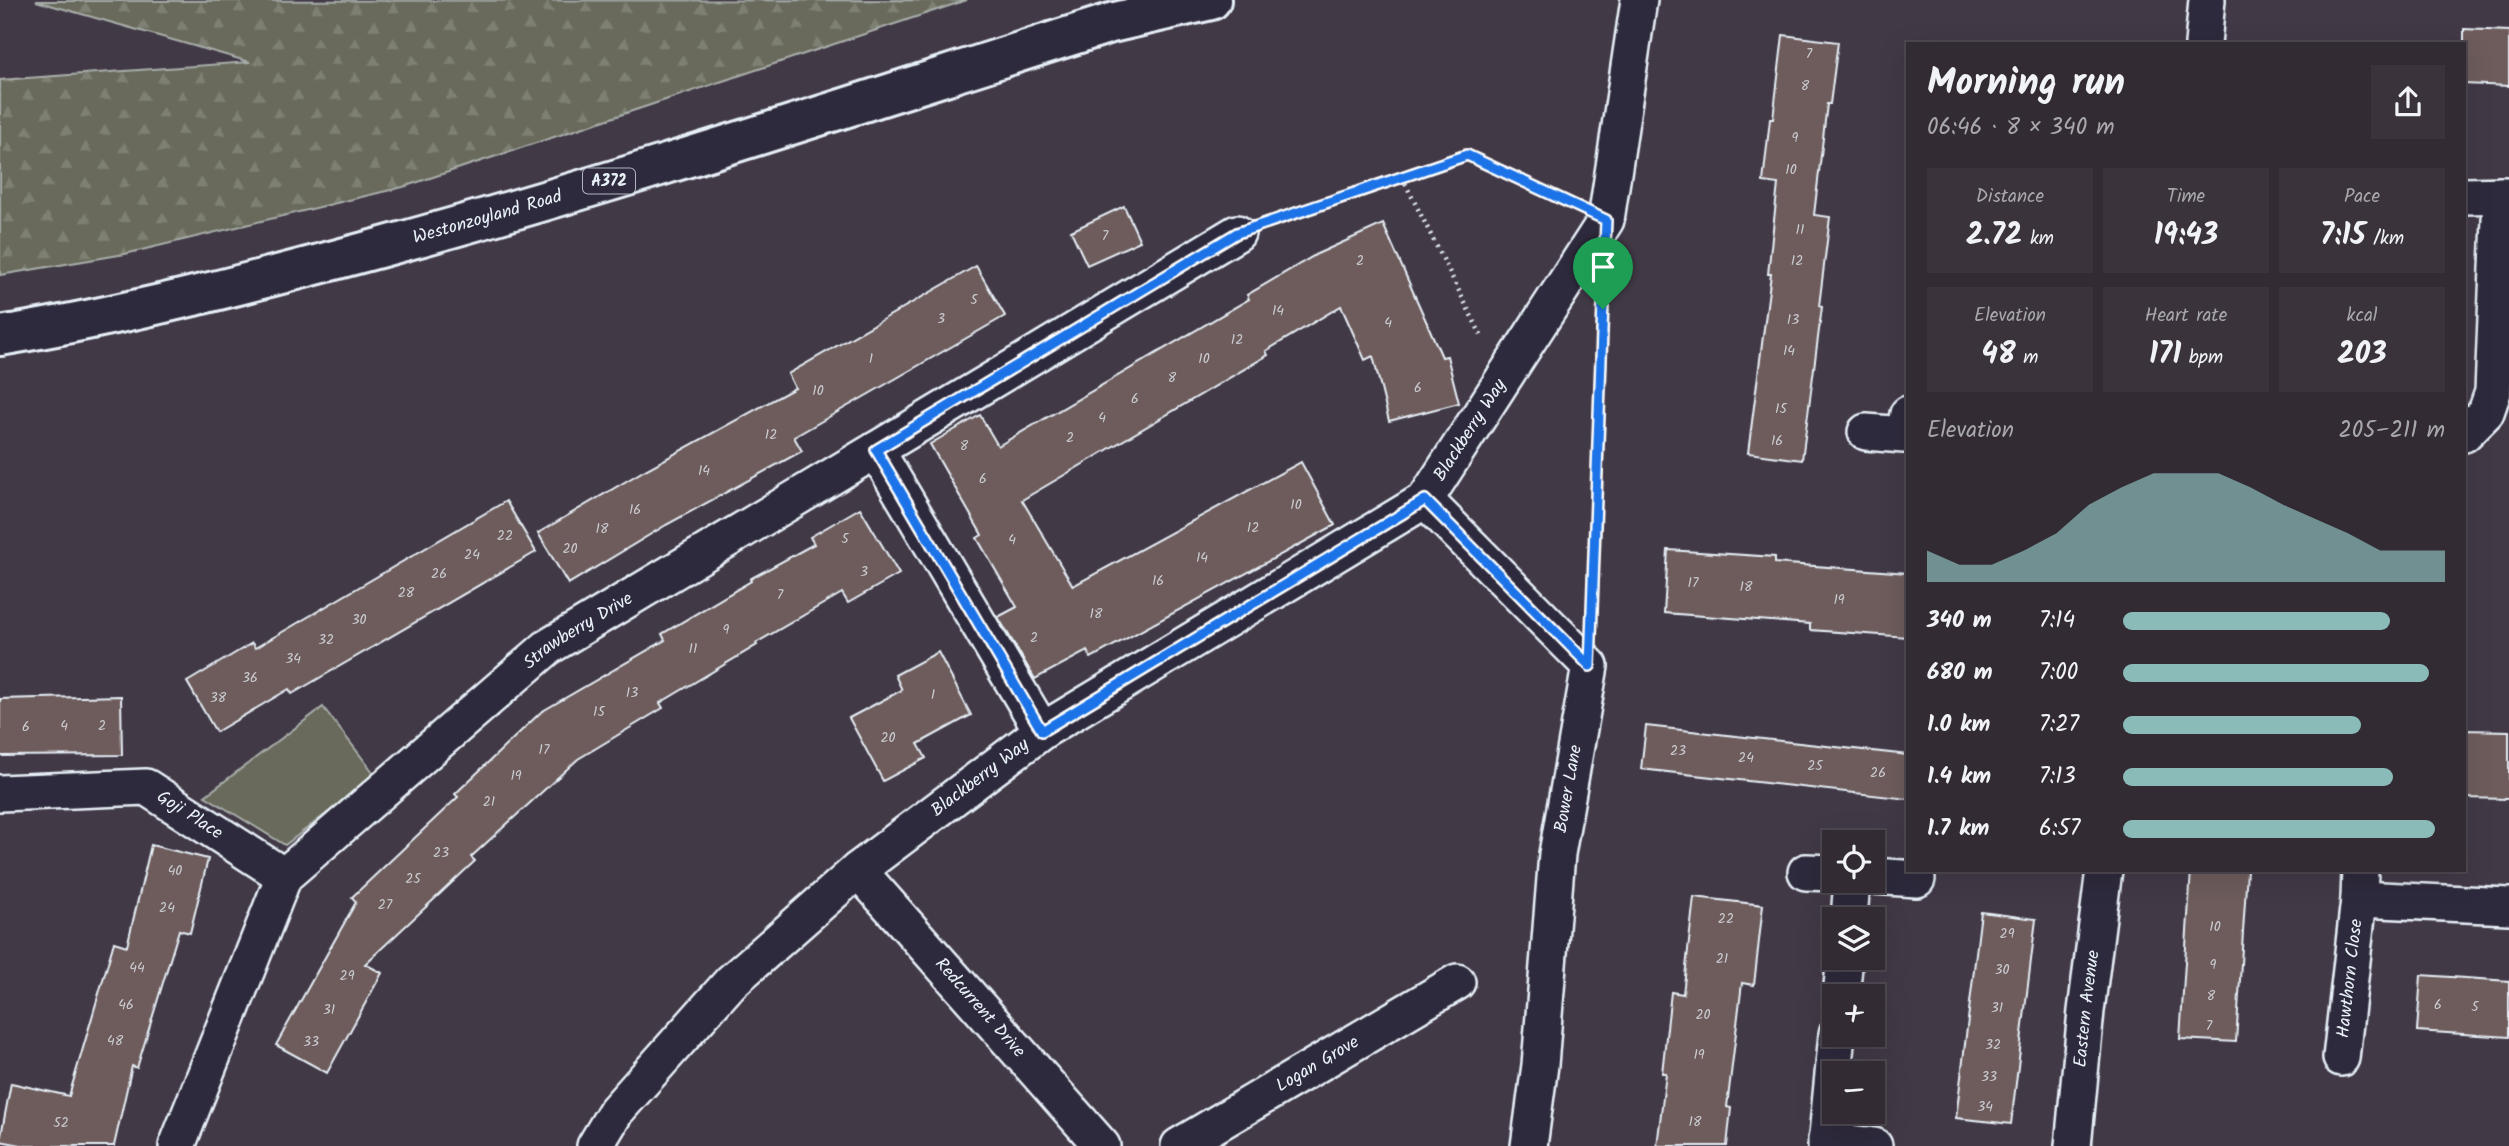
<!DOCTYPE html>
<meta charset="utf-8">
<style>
:root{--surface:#322b34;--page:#3a333c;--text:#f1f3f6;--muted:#a8a7ac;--line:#4d474f;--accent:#8bbbb9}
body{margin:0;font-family:Kalam,sans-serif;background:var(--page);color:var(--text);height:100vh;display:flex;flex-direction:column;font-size:26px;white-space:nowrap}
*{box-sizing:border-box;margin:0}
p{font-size:23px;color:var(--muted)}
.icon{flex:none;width:38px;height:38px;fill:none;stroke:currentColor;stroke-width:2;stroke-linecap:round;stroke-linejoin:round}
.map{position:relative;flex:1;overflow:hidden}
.panel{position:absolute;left:1906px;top:42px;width:560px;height:830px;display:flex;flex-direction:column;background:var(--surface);border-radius:0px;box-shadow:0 7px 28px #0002,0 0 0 2px var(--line)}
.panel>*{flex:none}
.buttons{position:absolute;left:1822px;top:830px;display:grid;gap:14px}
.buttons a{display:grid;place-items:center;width:63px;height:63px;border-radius:0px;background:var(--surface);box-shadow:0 7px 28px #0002,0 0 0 2px var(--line);font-size:35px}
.pin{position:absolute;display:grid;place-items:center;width:60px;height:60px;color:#fff;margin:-72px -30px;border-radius:50% 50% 50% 0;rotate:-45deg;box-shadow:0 0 7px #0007}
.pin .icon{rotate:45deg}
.round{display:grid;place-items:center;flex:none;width:74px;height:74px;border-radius:0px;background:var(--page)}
.summary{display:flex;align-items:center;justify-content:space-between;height:119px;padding:0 21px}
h1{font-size:38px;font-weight:700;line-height:52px}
.figures{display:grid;grid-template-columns:repeat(3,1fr);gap:10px;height:119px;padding:7px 21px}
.figures div{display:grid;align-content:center;border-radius:0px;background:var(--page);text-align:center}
.figures b{font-size:30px;font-weight:700}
.figures small{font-size:19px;font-weight:400}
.figures p{font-size:19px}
.chart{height:196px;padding:14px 21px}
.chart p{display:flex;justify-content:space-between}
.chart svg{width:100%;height:126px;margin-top:7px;fill:var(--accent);opacity:.7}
ul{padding:0 21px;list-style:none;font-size:23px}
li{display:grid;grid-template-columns:112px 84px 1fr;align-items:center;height:52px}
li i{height:18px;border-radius:9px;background:var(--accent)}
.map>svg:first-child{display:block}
.forest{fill:url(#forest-firs);stroke:#a8aeaa;stroke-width:2}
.park{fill:#696a5b;stroke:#a8aeaa;stroke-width:2}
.building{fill:#6e5b5b;stroke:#e8f1f8;stroke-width:2}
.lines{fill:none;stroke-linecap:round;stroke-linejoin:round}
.minor-casing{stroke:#e8f1f8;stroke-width:40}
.primary-casing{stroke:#e8f1f8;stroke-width:44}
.path{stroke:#e8f1f8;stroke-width:4.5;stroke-dasharray:2 5;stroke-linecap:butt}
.minor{stroke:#2f2a3d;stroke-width:35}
.primary{stroke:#2f2a3d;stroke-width:38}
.route-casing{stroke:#fff;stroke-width:14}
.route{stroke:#1a73e8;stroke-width:9}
.labels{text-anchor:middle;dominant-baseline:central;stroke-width:7;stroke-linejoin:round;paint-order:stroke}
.number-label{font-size:14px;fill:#caccd1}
.shield{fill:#2f2a3d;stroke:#b0b5c0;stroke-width:2}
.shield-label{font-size:16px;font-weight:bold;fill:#e8f1f8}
.street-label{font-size:18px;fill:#e8f1f8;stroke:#2f2a3d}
</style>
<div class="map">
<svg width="2509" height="1146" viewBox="0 0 2509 1146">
<defs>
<pattern id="forest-firs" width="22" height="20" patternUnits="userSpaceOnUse" patternTransform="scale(1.75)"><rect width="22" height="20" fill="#696a5b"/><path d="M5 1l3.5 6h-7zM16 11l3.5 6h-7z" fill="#7e8073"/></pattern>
</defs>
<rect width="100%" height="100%" fill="#423946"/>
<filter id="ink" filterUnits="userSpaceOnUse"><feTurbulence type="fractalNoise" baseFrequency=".0143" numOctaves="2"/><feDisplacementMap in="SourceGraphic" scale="14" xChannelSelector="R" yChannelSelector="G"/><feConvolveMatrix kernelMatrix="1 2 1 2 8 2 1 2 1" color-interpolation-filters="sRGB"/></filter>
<g filter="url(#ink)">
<!-- forest -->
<polygon class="forest" points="967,0 403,187 125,254 0,275 0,80 250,62 36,1"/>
<!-- park -->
<polygon class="park" points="323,707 376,776 285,845 205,796"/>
<!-- building -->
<g class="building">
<polygon points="2464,29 2509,31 2509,86 2464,84"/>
<polygon points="1783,35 1838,42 1830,104 1827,104 1814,215 1830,217 1819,306 1822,307 1802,460 1748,453 1771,274 1768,274 1778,184 1763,182 1770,119 1773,119"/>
<polygon points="1124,206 1140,241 1087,265 1071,231"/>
<polygon points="1383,224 1442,357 1447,356 1459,403 1389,421 1373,356 1365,360 1341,306 1266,351 1268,355 1022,500 1073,586 1301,462 1335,525 1091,658 1087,651 1035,679 998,617 1017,607 977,538 982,535 930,444 980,415 998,446 1249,299 1247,295 1317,254"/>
<polygon points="976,266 1005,316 794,437 802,451 666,525 568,584 538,533 645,470 795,388 788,374"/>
<polygon points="506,501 536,552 292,694 289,689 216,732 187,682 252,643 255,648"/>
<polygon points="860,508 899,574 848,603 842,593 756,643 757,645 660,703 663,708 578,759 471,857 475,861 365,964 382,973 327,1073 276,1045 356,902 352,897 458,797 455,794 541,712 665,640 662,634 751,581 750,579 814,544 810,537"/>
<polygon points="1668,550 1775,557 1775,563 1908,573 1908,637 1810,630 1810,624 1664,613"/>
<polygon points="938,652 971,715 918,744 926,758 883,781 849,718 902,690 895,675"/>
<polygon points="121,696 122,755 0,756 0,699"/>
<polygon points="1646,726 1908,755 1908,799 1641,769"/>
<polygon points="2464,730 2509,731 2509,799 2464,798"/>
<polygon points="151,845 208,859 190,933 179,930 137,1068 132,1066 114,1146 26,1146 0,1141 11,1083 69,1096 114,942 127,946"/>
<polygon points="2191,870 2247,870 2236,1042 2180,1039"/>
<polygon points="1694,897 1763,905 1754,985 1742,983 1727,1107 1731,1108 1727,1146 1657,1146 1666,1073 1662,1073 1671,992 1683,994"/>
<polygon points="1981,912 2036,919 2011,1124 1956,1118"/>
<polygon points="2421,975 2509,981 2509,1037 2417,1031"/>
</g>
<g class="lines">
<!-- minor casing -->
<g class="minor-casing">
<g id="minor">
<polyline points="2203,44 2207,0"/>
<polyline points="2464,196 2509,195"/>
<polyline points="1866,432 1904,435 1908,414"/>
<polyline points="2464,434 2486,412 2493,392 2501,195"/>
<polyline points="876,450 1237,233"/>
<polyline points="1425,500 1590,666 1557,854 1540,1065 1529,1146"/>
<path id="s1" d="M0,793L146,787L284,876"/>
<path id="s2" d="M858,870L1102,1146"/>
<polyline points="1806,872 1834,873"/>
<polyline points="1872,876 1917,879"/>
<polyline points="2359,899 2509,906"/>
<polyline points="1849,919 1852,880"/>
<polyline points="1841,996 1845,957"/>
<path id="s3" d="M2341,1058L2359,899L2360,870"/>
<polyline points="1826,1140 1874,1146"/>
<path id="s4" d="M177,1146L284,876L548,647L876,450L1042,731"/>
<path id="s5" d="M595,1146L616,1111L731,982L858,870L1042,731L1425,500L1606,220L1639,0"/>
<path id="s6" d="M1179,1146L1457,982"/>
<polyline points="1826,1146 1837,1034"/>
<path id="s7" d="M2073,1146L2086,1011L2104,870"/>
</g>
</g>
<!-- primary casing -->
<g class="primary-casing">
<g id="primary">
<path id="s8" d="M0,336C128,315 253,282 379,248C625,181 867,100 1111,23L1211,0"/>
</g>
</g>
<!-- path -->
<g class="path">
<polyline points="1402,177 1482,337"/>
<polyline points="1273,221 1467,155 1569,202"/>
<polyline points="1592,609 1603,303"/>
</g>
<!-- minor -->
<use href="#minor" class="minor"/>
<!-- primary -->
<use href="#primary" class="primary"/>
</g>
</g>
<g class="lines" filter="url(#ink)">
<!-- route casing -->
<g class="route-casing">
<polygon id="route" points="1467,155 1606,220 1590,666 1425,500 1042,731 876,450 1237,233"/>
</g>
<!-- route -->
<use href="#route" class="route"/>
</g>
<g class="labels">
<!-- number labels -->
<g class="number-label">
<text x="1809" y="54">7</text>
<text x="1805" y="86">8</text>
<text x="1795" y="138">9</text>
<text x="1791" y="170">10</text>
<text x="1800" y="230">11</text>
<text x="1105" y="236">7</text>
<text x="1360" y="261">2</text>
<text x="1797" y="261">12</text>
<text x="974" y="300">5</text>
<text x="1278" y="311">14</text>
<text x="941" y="319">3</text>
<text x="1793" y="320">13</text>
<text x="1388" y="323">4</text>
<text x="1237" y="340">12</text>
<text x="1789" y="351">14</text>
<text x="871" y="359">1</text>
<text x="1204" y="359">10</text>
<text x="1172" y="378">8</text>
<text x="1418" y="388">6</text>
<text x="818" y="391">10</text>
<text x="1135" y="399">6</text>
<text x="1781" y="409">15</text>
<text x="1102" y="418">4</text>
<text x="771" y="435">12</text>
<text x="1070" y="438">2</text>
<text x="1777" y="441">16</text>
<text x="964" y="446">8</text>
<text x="704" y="471">14</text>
<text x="983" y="479">6</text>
<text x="1296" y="505">10</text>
<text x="635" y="510">16</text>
<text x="1253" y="528">12</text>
<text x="602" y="529">18</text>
<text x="505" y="536">22</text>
<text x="845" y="539">5</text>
<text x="1012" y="540">4</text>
<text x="570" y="549">20</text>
<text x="472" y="555">24</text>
<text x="1202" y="558">14</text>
<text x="864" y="572">3</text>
<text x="439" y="574">26</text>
<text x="1158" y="581">16</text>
<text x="1693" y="583">17</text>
<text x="1746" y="587">18</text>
<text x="406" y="593">28</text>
<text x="780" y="595">7</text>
<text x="1839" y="600">19</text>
<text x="1096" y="614">18</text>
<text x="359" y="620">30</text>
<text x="726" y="630">9</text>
<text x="1034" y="638">2</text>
<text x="326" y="640">32</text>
<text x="693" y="649">11</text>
<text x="293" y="659">34</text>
<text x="250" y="678">36</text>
<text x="632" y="693">13</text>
<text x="933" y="695">1</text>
<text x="218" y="698">38</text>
<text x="599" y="712">15</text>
<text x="64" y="726">4</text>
<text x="102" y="726">2</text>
<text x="26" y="727">6</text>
<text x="888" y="738">20</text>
<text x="544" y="750">17</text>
<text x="1678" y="751">23</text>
<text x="1746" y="758">24</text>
<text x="1815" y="766">25</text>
<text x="1878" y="773">26</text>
<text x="516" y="776">19</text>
<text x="489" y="802">21</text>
<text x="441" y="853">23</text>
<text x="175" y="871">40</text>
<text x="413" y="879">25</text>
<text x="385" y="905">27</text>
<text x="167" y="908">24</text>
<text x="1726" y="919">22</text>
<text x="2215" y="927">10</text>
<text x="2007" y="934">29</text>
<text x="1722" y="959">21</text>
<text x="2213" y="965">9</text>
<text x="137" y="968">44</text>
<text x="2002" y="970">30</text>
<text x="347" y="976">29</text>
<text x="2211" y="996">8</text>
<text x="126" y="1005">46</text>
<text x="2438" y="1005">6</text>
<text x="2475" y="1007">5</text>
<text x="1997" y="1008">31</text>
<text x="329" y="1010">31</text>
<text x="1703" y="1015">20</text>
<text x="2209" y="1026">7</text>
<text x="115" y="1041">48</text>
<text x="311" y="1042">33</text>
<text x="1993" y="1045">32</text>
<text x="1699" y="1055">19</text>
<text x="1989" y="1077">33</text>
<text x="1985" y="1107">34</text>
<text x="1695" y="1122">18</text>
<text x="61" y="1123">52</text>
</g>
<!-- shield labels -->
<rect class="shield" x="583" y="168.5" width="52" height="25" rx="5"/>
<g class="shield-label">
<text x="609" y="181">A372</text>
</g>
<!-- street labels -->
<g class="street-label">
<text stroke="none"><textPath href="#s8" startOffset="502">Westonzoyland Road</textPath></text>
<text stroke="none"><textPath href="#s5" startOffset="1144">Blackberry Way</textPath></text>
<text stroke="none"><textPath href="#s4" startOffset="674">Strawberry Drive</textPath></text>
<text stroke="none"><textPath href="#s5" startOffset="536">Blackberry Way</textPath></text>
<text transform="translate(1569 789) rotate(-80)">Bower Lane</text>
<text stroke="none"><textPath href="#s1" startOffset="198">Goji Place</textPath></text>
<text stroke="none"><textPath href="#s3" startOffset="80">Hawthorn Close</textPath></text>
<text stroke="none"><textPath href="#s2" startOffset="184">Redcurrent Drive</textPath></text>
<text stroke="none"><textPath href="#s7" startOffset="138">Eastern Avenue</textPath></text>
<text stroke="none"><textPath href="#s6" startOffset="161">Logan Grove</textPath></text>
</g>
</g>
</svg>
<div class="buttons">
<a><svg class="icon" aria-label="locate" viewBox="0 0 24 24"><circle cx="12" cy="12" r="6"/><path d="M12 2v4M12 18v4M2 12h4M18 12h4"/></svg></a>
<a><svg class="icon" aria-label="layers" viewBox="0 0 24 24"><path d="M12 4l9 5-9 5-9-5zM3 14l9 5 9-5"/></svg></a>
<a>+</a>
<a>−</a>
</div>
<div class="pin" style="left:1603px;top:309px;background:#1e9e55"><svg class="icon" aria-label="arrive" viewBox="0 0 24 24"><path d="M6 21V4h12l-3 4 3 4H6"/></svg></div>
<section class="panel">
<div class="summary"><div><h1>Morning run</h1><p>06:46 · 8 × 340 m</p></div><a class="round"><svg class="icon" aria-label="share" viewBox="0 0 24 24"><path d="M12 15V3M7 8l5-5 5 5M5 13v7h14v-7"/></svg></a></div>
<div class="figures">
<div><p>Distance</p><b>2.72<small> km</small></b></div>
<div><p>Time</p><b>19:43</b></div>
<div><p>Pace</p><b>7:15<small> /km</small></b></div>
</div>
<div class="figures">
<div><p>Elevation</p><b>48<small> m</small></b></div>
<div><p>Heart rate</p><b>171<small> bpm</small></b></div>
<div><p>kcal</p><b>203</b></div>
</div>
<div class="chart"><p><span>Elevation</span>205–211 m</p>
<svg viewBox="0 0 160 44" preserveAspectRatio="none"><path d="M0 44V33L10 38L20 38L30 33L40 27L50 17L60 11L70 6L80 6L90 6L100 11L110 17L120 22L130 27L140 33L150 33L160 33V44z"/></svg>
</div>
<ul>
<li><b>340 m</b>7:14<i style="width:83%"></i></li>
<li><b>680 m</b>7:00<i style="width:95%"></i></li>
<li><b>1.0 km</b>7:27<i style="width:74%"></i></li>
<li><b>1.4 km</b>7:13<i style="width:84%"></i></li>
<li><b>1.7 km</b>6:57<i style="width:97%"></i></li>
</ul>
</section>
</div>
